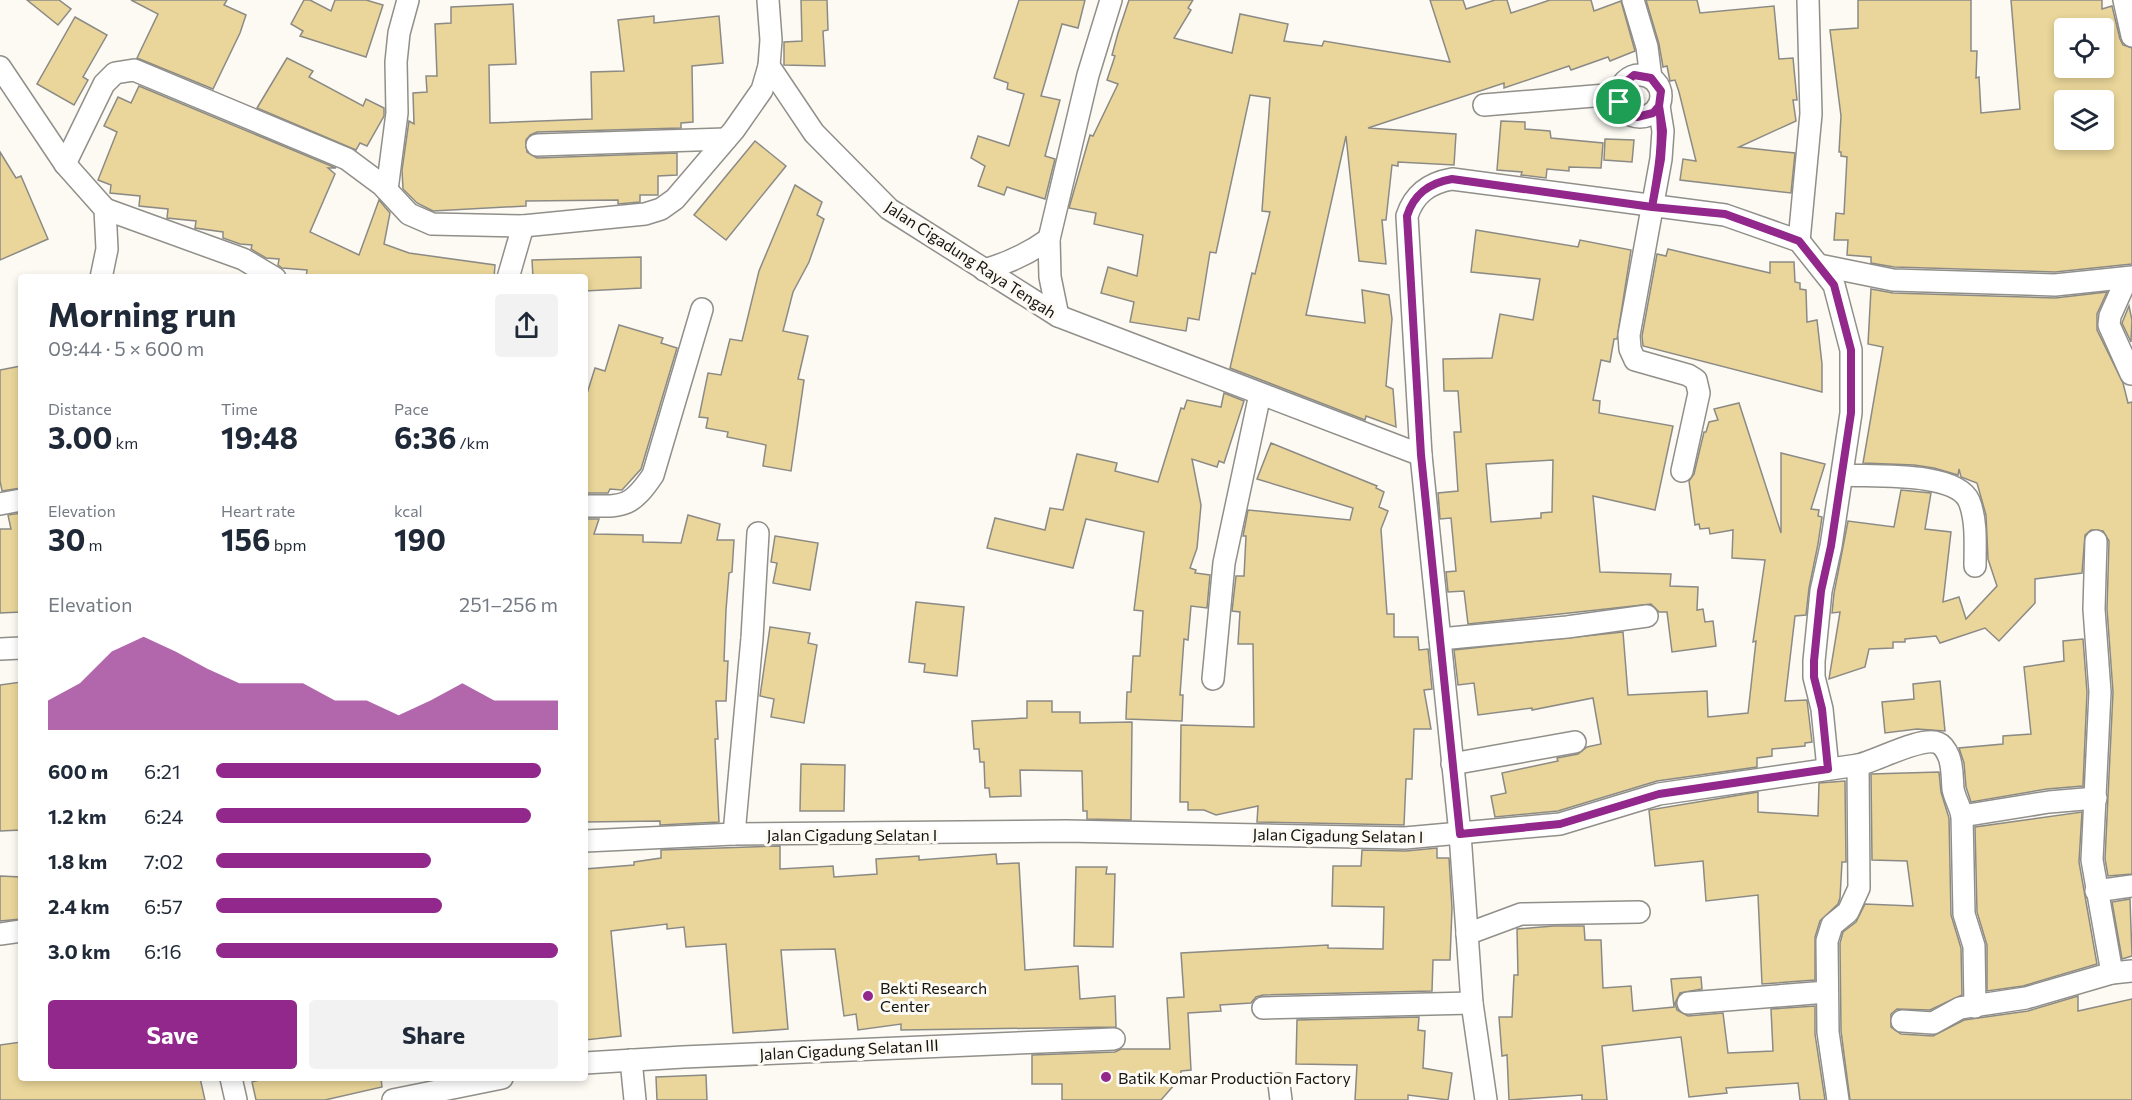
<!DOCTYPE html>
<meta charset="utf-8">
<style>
:root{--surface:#fff;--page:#f2f2f3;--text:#1f2937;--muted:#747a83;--accent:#92288b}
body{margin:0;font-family:Commissioner,sans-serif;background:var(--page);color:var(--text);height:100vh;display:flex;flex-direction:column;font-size:22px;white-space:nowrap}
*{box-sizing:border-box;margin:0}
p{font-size:20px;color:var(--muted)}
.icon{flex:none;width:33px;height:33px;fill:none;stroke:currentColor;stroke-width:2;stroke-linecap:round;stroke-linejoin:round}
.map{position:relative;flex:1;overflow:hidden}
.side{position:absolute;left:18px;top:274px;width:570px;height:807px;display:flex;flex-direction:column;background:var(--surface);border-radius:6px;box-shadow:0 3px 9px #0003}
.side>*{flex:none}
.fabs{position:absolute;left:2054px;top:18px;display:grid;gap:12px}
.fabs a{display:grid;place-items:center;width:60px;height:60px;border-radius:6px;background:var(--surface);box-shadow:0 3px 9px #0003;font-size:30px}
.pin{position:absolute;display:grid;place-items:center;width:51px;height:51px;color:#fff;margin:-26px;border:3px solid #fff;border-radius:50%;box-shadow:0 2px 6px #0007}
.round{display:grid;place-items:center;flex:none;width:63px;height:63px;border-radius:6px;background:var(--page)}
.summary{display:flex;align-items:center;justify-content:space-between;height:102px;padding:0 30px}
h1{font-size:33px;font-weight:700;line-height:45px}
.figures{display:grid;grid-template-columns:repeat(3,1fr);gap:9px;height:102px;padding:6px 30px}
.figures div{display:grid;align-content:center}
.figures b{font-size:30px;font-weight:700}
.figures small{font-size:16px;font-weight:400}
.figures p{font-size:16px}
.chart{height:168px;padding:12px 30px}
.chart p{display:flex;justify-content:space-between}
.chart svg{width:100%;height:108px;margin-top:6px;fill:var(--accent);opacity:.7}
.primary-button{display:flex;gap:12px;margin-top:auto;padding:12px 30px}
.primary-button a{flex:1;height:69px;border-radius:6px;background:var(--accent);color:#fff;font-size:24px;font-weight:700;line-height:69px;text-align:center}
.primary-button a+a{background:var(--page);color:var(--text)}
ul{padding:0 30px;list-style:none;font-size:20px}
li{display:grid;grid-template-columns:96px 72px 1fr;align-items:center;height:45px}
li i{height:15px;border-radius:8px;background:var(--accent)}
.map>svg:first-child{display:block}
.building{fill:#ead69a;stroke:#8c8a85;stroke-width:1.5;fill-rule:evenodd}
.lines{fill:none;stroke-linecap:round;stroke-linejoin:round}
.street-casing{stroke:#918f8a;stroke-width:24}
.street{stroke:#fff;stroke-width:21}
.route-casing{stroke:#fff;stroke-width:12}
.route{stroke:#92288b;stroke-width:8}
.poi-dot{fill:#92288b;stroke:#fcfaf3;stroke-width:2}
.labels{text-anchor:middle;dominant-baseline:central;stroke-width:6;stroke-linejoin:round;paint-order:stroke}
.street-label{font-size:16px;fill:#141411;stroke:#fcfaf3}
.poi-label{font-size:16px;fill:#141411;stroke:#fcfaf3;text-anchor:start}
</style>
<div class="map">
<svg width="2132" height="1100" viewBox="0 0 2132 1100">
<rect width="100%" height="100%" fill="#fcfaf3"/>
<!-- building -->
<g class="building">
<polygon points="27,0 59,0 71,9 58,25"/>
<polygon points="131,0 227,0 224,5 246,15 240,33 213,89 137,58 158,14"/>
<polygon points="304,0 310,0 331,11 335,0 366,0 383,5 366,57 300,36 303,31 291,24"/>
<polygon points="801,0 827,0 828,30 823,31 825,66 784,65 784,42 802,41"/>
<polygon points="1019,0 1085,0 1078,28 1062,24 1041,96 1060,100 1045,156 1055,159 1045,199 1007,187 1004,195 978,186 985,166 971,158 978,136 1009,146 1024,94 1007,89 1008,83 994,78"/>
<polygon points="1129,0 1193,0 1188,8 1191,10 1174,38 1232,53 1240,14 1288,24 1284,41 1322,46 1324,41 1450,62 1430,0 1463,0 1466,9 1495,0 1507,0 1511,13 1550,0 1591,0 1594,11 1621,1 1635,51 1610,61 1608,57 1571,70 1569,66 1504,88 1504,83 1368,128 1456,134 1454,165 1398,162 1398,166 1392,165 1386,220 1382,220 1386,264 1359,261 1346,136 1306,315 1365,323 1362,290 1389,295 1392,319 1386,386 1393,389 1396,427 1366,416 1365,420 1230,368 1252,273 1255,274 1270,212 1262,211 1270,98 1250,95 1216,253 1210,252 1199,320 1188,318 1186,331 1130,322 1134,302 1101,293 1108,267 1137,276 1143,235 1094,224 1096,213 1069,208 1090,135 1093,136 1118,84 1107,80 1115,56 1112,55 1118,33"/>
<polygon points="1646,0 1697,0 1700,13 1774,6 1779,59 1793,58 1797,100 1793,100 1796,121 1739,147 1795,153 1791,193 1680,180 1683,159 1696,161 1679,92 1675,80 1670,81 1667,66 1663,67 1659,44"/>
<path d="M1858,0H1971V51H1977L1976,78L1979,77L1981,113L2020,109L2011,0H2102V9L2112,6L2120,39L2123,45L2132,48V264L2055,272L1894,267L1871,263V257L1847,255L1848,240H1834L1836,213L1844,214L1847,157L1841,156V152H1839L1841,116L1830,30L1858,28ZM2064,28H2103V68H2064ZM2064,100H2103V140H2064Z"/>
<polygon points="513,4 516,64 489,65 490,123 592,119 591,72 624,71 618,20 654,16 654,23 719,16 723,63 692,66 693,122 681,123 681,128 537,132 530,135 526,140 527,152 537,158 677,153 677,175 658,176 658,195 640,195 640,202 618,204 618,200 526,201 526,206 433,211 417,203 403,189 402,170 409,121 414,124 413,93 427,92 426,76 437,76 435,24 451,23 451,7"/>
<polygon points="75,17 107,35 83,77 88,80 74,105 37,84"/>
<polygon points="287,58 313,71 309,77 363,106 366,99 384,108 384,116 367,146 360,143 356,150 257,108"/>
<polygon points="139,86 336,168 328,168 335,174 310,232 359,255 379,200 390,213 384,244 409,253 495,265 494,278 306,278 307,270 282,268 278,265 279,259 266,258 251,249 252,245 240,244 223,238 223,232 195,228 196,221 167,218 168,209 139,206 140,196 110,193 111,185 98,180 117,132 104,126 118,97 131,103"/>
<polygon points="1501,121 1525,122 1525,129 1550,131 1551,138 1603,143 1601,168 1569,167 1569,171 1547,169 1546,178 1521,175 1522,172 1497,170"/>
<polygon points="1605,139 1634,140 1632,162 1604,160"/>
<polygon points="755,141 786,166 726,240 694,215"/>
<polygon points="0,152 16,178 21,176 48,239 0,260"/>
<polygon points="795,185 822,202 817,215 824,219 809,262 793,292 783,331 808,336 798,379 804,380 791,471 763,466 766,445 727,437 728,432 706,428 708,418 699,417 708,373 721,375 730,339 742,341 759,271"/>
<path d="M1476,230L1578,247L1580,240L1631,250L1617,339H1614L1610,362L1601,360L1593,400L1600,401L1599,413L1673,426L1655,510L1593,496L1600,572L1671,574L1670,586L1698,587L1697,610L1703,609L1705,622L1713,621L1716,646L1672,652L1667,612H1659L1651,604L1468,624L1464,591L1448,592L1446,572L1456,571L1451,518L1440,519L1438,493L1458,491L1454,432H1461L1458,391H1444L1443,359L1492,358L1500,314L1533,320L1540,279L1471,272ZM1553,460L1552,512L1541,513V518L1491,522L1486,464Z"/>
<polygon points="1668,249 1770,273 1770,262 1794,262 1795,282 1800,283 1800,289 1806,290 1807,322 1817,320 1822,364 1822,392 1643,346 1642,336 1657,254 1666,256"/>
<polygon points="641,257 641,288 585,291 585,278 533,278 532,260"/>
<polygon points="1871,289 1893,293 2055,298 2107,292 2097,314 2097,330 2123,383 2128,403 2132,402 2132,874 2108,876 2105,859 2113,692 2107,609 2109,541 2103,531 2091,530 2085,535 2082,573 2035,579 2035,603 1999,641 1985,628 1940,643 1936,636 1905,639 1905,642 1893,642 1893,648 1869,649 1865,667 1829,679 1840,612 1832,613 1834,593 1848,521 1894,527 1901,490 1931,493 1925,529 1951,532 1943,602 1959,597 1966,619 1997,586 1988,559 1986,515 1977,483 1961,477 1959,469 1958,475 1934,468 1914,465 1863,463 1883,347 1868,344"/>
<polygon points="2129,306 2132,320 2131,342 2122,323"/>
<polygon points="619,325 663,338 661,343 677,348 641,469 622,490 610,489 608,493 585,493 585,400 595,368 605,371"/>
<polygon points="21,366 21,488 2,491 0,481 0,370"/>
<polygon points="1224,393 1244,401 1224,463 1219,461 1217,467 1192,459 1201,505 1197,548 1190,568 1196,570 1195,573 1210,575 1207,608 1191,606 1188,640 1184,639 1180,695 1183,695 1182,721 1126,719 1127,692 1131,692 1133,656 1140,656 1143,611 1134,610 1144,532 1086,519 1073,568 987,548 995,518 1045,530 1050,508 1063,510 1077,454 1117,463 1115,471 1158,482 1181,408 1184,409 1187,400 1221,407"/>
<polygon points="1739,403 1781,533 1781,453 1825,464 1811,509 1819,510 1818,516 1822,517 1818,544 1809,588 1806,615 1795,616 1785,701 1807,700 1812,742 1805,743 1805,746 1772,749 1772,756 1757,758 1757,767 1657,781 1558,811 1495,817 1491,796 1506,793 1502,773 1558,761 1557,758 1578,754 1587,747 1601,744 1593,698 1532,710 1532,708 1478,715 1474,683 1458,685 1454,650 1623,632 1628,695 1707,691 1708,717 1748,713 1756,641 1753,642 1765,560 1732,558 1733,530 1710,534 1709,528 1700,529 1699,524 1695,525 1689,481 1694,474 1704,432 1706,432 1709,422 1718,420 1714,409"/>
<polygon points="1271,443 1377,486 1376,488 1384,492 1379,507 1388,511 1381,529 1387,614 1394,614 1394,637 1418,637 1419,650 1428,649 1432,689 1424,690 1431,729 1414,729 1412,779 1406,779 1404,825 1257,822 1258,806 1216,815 1204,810 1188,810 1188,802 1180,802 1181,725 1254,727 1253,644 1238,644 1240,612 1232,611 1236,576 1244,576 1246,536 1243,536 1248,510 1350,520 1353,508 1257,479"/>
<polygon points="21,513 21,612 0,613 0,529 11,529 8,515"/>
<polygon points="688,515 720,524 717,540 734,540 732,572 729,573 726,610 724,661 728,661 726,701 716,701 718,739 715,739 719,822 660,825 660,821 585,822 585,519 599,519 594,534 643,535 643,542 681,543"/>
<polygon points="775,536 818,543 810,590 773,583 777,563 771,562"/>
<polygon points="916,602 964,607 957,676 924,672 925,664 909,662"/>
<polygon points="770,627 810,633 808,643 817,645 804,723 771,717 774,699 760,696"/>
<polygon points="2083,639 2087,692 2083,786 2047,789 1971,802 1966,787 1964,763 1959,748 2003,744 2003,736 2031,734 2024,667 2064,661 2063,641"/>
<polygon points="1940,681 1945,731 1917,729 1885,733 1882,702 1914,699 1913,684"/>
<polygon points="21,682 21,830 0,831 0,685"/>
<polygon points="1027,701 1052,701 1052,712 1080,712 1080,723 1132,722 1131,820 1087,819 1087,811 1083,811 1082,771 1020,770 1021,796 990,797 989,788 985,788 984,762 980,762 979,749 974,749 972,721 1027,718"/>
<polygon points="801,764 845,765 844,811 800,811"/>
<polygon points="1939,772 1941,792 1949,818 1951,915 1961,948 1962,995 1930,1010 1897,1009 1891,1014 1891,1027 1901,1034 1933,1036 1964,1020 2028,1011 2078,996 2078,1011 2132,999 2132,1100 1850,1100 1841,1031 1840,943 1843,932 1856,922 1865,904 1913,906 1907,861 1872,860 1871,774"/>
<polygon points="1845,781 1846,862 1842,862 1840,898 1838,904 1820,921 1815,937 1815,980 1762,984 1758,895 1706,901 1703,861 1655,866 1649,810 1758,792 1758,812 1818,816 1819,783"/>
<polygon points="2082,812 2079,862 2097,964 2023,986 1987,991 1987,945 1977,912 1975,827"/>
<polygon points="780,846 780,869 833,866 834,877 877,874 876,859 919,856 919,860 996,854 997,864 1019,863 1025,970 1078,966 1080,999 1115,996 1116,1027 901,1030 901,1024 858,1030 856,1014 844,1016 835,949 781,950 788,1029 733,1033 726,944 686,947 684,927 667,929 667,924 611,931 621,1036 585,1040 585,869 634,865 634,862 661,858 661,850"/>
<polygon points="1437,848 1437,858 1449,858 1452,908 1450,960 1433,960 1432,991 1263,995 1256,997 1251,1003 1220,1005 1221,1011 1188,1013 1191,1070 1181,1071 1180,1084 1175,1084 1161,1100 1062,1100 1062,1084 1032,1084 1032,1055 1115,1052 1121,1049 1170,1049 1167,998 1184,997 1181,953 1328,945 1328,948 1383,949 1384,907 1332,906 1333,866 1361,866 1362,850 1406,851"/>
<polygon points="1076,867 1107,867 1106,874 1115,874 1113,947 1074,946"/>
<polygon points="0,876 21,877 21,919 0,921"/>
<polygon points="2130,899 2132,956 2122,959 2112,902"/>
<polygon points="1553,926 1584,926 1585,940 1601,940 1603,988 1631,986 1633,1011 1674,1007 1671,979 1701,977 1702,989 1680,993 1675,1003 1677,1010 1688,1016 1723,1013 1728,1053 1773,1051 1771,1009 1815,1006 1815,1034 1825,1100 1800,1100 1798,1083 1726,1088 1727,1093 1689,1097 1681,1037 1602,1046 1607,1100 1582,1100 1582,1095 1509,1100 1507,1055 1502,1056 1499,1017 1512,1017 1514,975 1518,975 1517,929"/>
<polygon points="1419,1017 1418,1030 1425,1031 1423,1068 1452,1073 1448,1100 1408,1095 1408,1100 1355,1100 1357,1065 1296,1064 1297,1020"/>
<polygon points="21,1042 21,1078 200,1078 205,1100 0,1100 0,1045"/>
<polygon points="706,1075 707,1100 657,1100 656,1077"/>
<polygon points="267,1078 381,1078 382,1087 325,1100 256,1100 252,1082"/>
</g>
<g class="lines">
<!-- street casing -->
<g class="street-casing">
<g id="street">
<polyline points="768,0 771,40 769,66 814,133 889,209 1058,316 1421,455"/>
<polyline points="1633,0 1647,47 1651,78"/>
<polyline points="2124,0 2132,36"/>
<polyline points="0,67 65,164 105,209 107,249 101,278"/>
<circle cx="1640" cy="96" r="21"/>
<polyline points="1484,105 1618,94"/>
<polyline points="1659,106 1663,131 1661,159 1629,335 1630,349 1635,360 1688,375 1696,380 1699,393 1682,471"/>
<polyline points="537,145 726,139"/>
<polyline points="65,164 104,84 115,73 134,70 347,159 382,185 409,214 432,224 523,226 645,214 661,209 675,199 734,130 762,90 769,66"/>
<polyline points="387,190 397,113 396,62 399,33 408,0"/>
<polyline points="105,209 243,259 275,278"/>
<polyline points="1799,241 1811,114 1808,0"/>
<polyline points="1819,265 1893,280 2055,285 2132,277"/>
<path d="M984,270C1009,263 1028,254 1049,239"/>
<polyline points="508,278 523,226"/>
<polyline points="2127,278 2110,316 2109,325 2131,374"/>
<polyline points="1058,316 1050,277 1049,239 1088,75 1111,0"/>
<path d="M1842,475C1872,477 1956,471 1969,501C1977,520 1975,546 1975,566"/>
<polyline points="0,504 21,500"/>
<path d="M585,506C623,506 630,509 653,475L702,309"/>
<polyline points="2096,541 2094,609 2100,692 2092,860 2112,973"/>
<polyline points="1440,639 1567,627 1647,616"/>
<polyline points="0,649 21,648"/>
<polyline points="1213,679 1224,563 1260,394"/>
<polyline points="1452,764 1575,742"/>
<polyline points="1962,816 1964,914 1974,946 1975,1007"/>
<polyline points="734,834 752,638 758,533"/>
<path d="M585,841L734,834L1066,831L1405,838L1560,824L1659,794L1858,765C1876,761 1922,736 1938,743C1943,745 1947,752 1949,757C1953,768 1952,779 1953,789C1955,799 1960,806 1962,816L2049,802L2096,798"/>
<polyline points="2096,891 2132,886"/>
<polyline points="0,934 21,931"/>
<polyline points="1467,934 1521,914 1639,912"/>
<polyline points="1688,1003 1827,992"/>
<polyline points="1263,1008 1472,1003"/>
<polyline points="1902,1021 1933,1023 1960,1008 2026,998 2112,973 2132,971"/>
<polyline points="631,1060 635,1100"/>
<polyline points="585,1063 683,1057 1114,1039"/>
<polyline points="231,1078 236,1100"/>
<polyline points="1279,1084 1281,1100"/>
<polyline points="393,1100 502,1078"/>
<path d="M1486,1100L1472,1003L1460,834L1421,455L1407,216C1414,194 1429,183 1452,179L1725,215L1799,241L1834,285L1851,350V413L1831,546L1821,591L1814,661V677L1822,709L1828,769"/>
<polyline points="1838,1100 1828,1032 1827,941 1832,925 1848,912 1859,888 1858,765"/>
</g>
</g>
<!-- street -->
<use href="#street" class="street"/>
</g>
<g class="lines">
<!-- route casing -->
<g class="route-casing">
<path id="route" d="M1619,102L1623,110L1637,117L1653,113L1659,106C1664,141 1658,172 1652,207L1452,179C1429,183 1414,194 1407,216L1421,455L1460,834L1560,824L1659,794L1828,769L1822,709L1814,677V661L1821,591L1831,546L1851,413V350L1834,285L1799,241L1725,214L1652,207L1661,159L1663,131L1659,106L1661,91L1651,78L1634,75L1621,86L1619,102"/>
</g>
<!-- route -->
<use href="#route" class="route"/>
</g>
<!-- markers -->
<g class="poi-dot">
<circle cx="868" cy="996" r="6"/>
<circle cx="1106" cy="1077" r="6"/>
</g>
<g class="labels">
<!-- street labels -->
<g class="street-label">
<text transform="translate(971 259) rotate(33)">Jalan Cigadung Raya Tengah</text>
<text x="852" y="834">Jalan Cigadung Selatan I</text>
<text transform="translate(1338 835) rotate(1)">Jalan Cigadung Selatan I</text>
<text transform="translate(849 1049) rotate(-3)">Jalan Cigadung Selatan III</text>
</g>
<!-- poi labels -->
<g class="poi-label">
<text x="880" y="987">Bekti Research<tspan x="880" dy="18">Center</tspan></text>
<text x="1118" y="1077">Batik Komar Production Factory</text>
</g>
</g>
</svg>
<div class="fabs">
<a><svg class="icon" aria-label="locate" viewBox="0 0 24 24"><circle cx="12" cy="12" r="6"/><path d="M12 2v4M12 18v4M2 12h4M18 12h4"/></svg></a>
<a><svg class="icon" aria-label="layers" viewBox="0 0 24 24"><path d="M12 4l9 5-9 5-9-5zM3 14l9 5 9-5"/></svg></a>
</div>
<div class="pin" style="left:1619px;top:102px;background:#1e9e55"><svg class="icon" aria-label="arrive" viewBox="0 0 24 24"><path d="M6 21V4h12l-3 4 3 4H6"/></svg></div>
<section class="side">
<div class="summary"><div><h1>Morning run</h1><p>09:44 · 5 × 600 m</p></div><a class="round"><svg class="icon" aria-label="share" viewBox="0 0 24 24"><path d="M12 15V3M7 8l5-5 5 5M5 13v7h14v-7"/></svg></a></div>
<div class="figures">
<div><p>Distance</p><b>3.00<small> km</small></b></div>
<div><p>Time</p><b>19:48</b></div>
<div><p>Pace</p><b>6:36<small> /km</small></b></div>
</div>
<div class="figures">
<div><p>Elevation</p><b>30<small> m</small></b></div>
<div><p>Heart rate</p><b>156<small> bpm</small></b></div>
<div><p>kcal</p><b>190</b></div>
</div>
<div class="chart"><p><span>Elevation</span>251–256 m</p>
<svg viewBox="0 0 160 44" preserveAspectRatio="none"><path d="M0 44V32L10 25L20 12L30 6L40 12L50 19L60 25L70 25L80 25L90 32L100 32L110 38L120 32L130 25L140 32L150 32L160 32V44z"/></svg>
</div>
<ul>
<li><b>600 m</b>6:21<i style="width:95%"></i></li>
<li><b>1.2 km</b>6:24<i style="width:92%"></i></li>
<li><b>1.8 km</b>7:02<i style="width:63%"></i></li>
<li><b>2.4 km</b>6:57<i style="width:66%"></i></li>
<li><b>3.0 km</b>6:16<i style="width:100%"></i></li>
</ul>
<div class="primary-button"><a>Save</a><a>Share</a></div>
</section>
</div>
